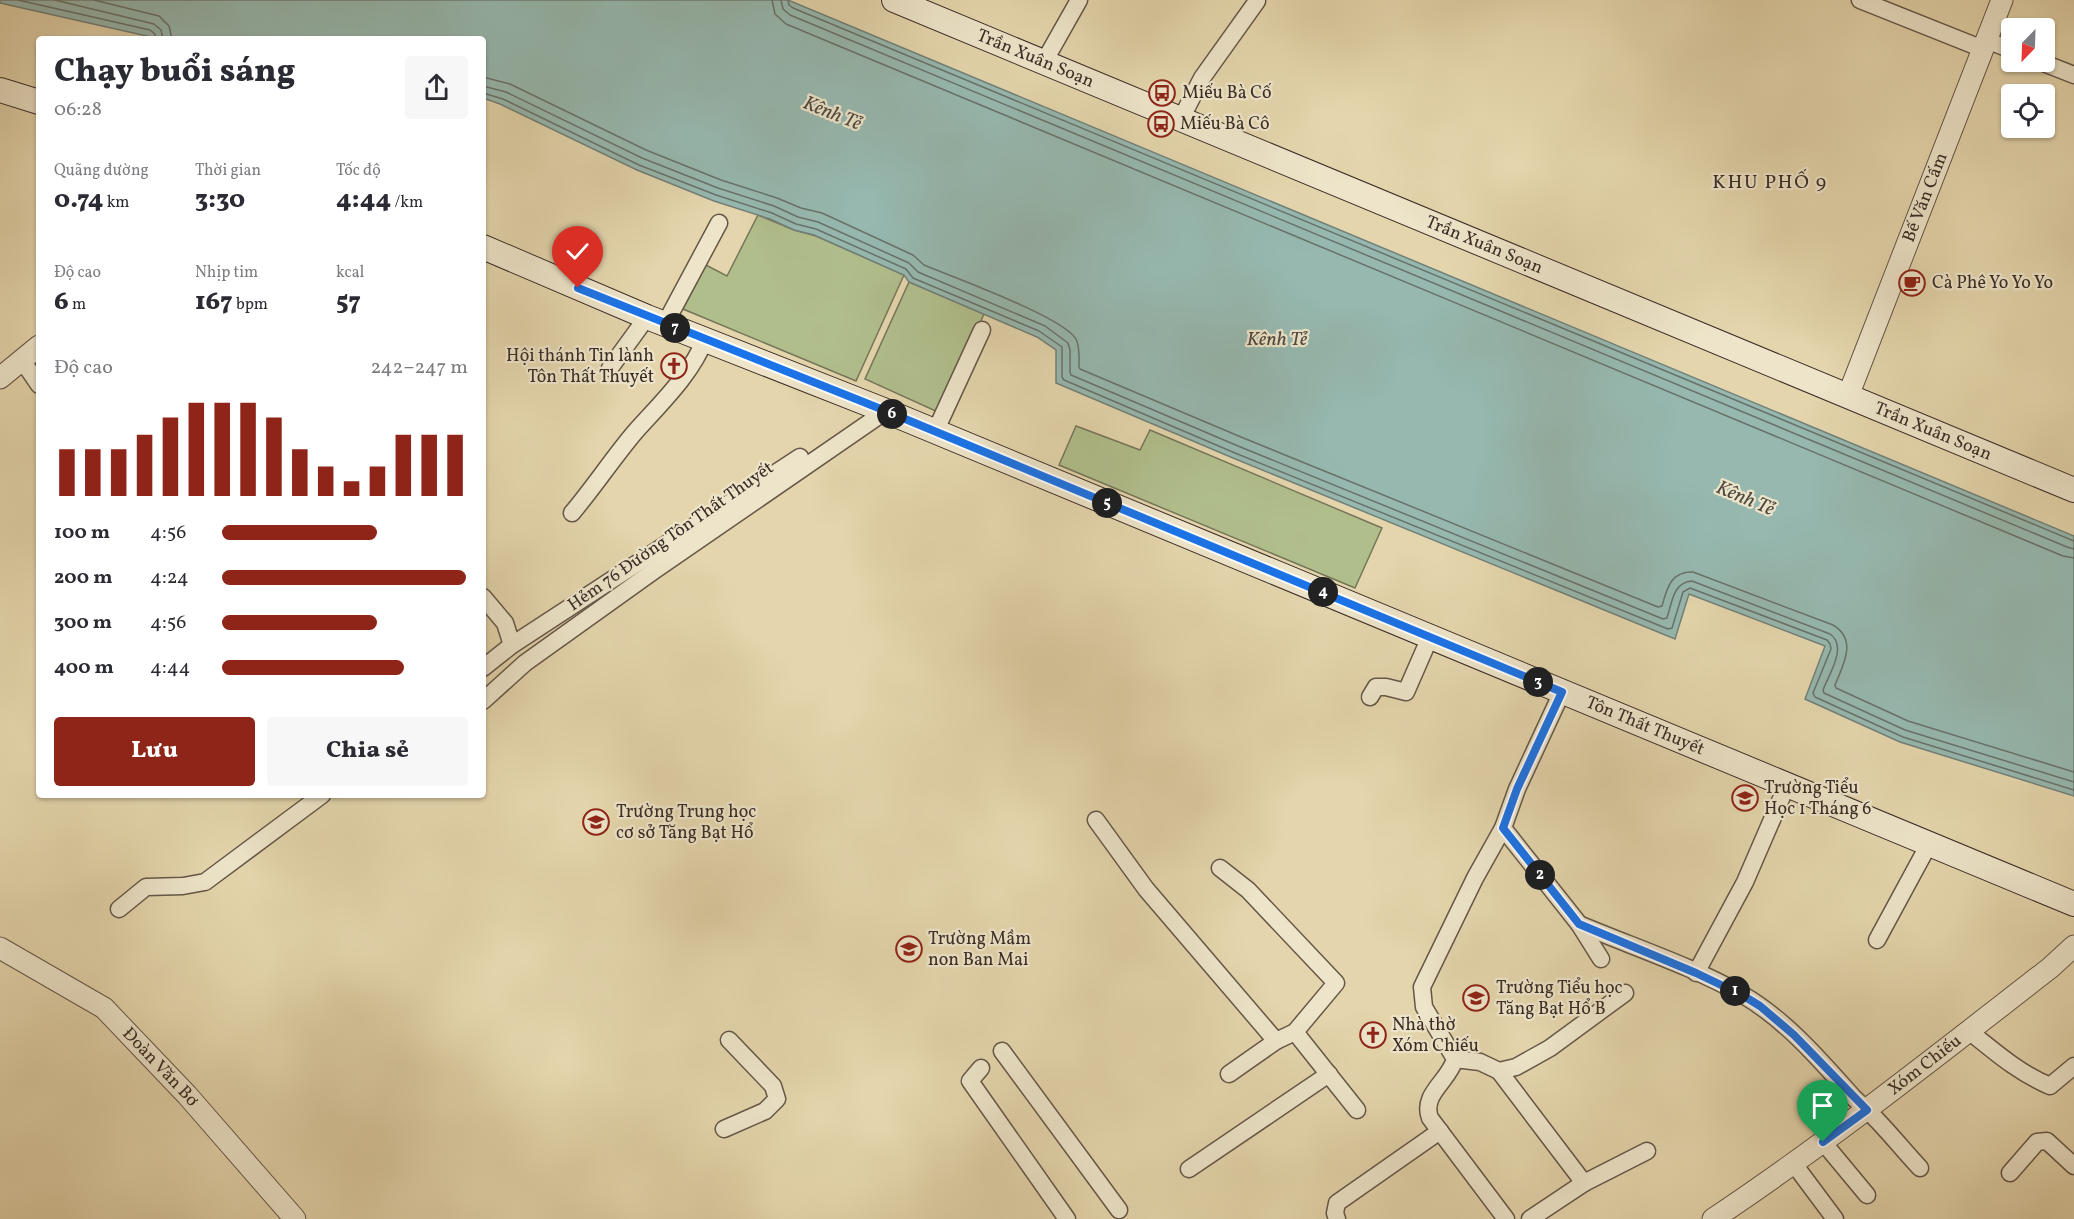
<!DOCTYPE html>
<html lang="vi">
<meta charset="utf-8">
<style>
:root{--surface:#fff;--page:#f7f7f7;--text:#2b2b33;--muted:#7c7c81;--accent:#8f2418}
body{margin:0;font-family:Vollkorn,serif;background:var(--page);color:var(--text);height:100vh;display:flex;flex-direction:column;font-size:22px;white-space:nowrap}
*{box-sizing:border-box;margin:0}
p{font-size:20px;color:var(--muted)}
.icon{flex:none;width:33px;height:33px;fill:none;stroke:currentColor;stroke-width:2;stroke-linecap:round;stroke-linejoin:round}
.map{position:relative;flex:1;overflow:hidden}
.panel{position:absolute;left:36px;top:36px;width:450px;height:762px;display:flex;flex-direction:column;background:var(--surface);border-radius:6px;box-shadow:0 2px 4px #0004}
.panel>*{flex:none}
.needle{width:39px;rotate:203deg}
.controls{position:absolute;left:2001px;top:18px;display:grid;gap:12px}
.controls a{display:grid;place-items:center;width:54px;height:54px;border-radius:6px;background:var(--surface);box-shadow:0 2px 4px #0004;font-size:30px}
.pin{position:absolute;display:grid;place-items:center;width:51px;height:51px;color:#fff;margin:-62px -26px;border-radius:50% 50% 50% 0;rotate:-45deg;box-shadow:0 0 6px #0007}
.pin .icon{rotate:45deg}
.km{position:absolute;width:30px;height:30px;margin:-15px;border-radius:50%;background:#222;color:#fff;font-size:16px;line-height:30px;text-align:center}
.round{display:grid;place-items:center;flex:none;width:63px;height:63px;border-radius:6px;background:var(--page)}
.overview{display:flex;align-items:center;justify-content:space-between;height:102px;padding:0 18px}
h1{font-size:33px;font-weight:800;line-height:45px}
.stats{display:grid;grid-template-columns:repeat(3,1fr);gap:9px;height:102px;padding:6px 18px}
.stats div{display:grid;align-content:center}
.stats b{font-size:26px;font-weight:800}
.stats small{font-size:16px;font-weight:400}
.stats p{font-size:16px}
.chart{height:168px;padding:12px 18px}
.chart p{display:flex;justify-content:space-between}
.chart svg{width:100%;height:108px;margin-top:6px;stroke:var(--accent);stroke-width:6}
.primary-button{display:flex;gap:12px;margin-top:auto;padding:12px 18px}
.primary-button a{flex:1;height:69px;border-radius:6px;background:var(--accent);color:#fff;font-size:24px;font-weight:800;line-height:69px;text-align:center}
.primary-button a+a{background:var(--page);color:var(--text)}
ul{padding:0 18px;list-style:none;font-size:20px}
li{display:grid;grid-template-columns:96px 72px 1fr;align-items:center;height:45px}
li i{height:15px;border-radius:8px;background:var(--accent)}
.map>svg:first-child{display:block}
.green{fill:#b0be8c;stroke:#76765a;stroke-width:1.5}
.water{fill:#96b8af;stroke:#728079;stroke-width:1.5}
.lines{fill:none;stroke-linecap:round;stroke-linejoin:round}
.shore{stroke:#68726b;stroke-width:1.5}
.minor-casing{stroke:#655748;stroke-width:19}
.tertiary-casing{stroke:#655748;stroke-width:23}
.secondary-casing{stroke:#3b2d27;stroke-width:26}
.minor{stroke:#ede4c9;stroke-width:16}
.tertiary{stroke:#ede4c9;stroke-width:21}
.secondary{stroke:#ede4c9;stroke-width:24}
.route-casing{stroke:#fff;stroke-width:12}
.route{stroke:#1a73e8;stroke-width:8}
.labels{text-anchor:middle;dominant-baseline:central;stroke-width:4.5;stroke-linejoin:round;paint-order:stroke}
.street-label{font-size:18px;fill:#3b2d27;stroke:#ede4c9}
.poi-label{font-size:18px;fill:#3b2d27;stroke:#ede4c9;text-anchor:start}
.water-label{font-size:20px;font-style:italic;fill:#4d4942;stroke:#ede4c9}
.neighbourhood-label{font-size:20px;letter-spacing:1.5px;fill:#3b2d27;stroke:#ede4c9}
</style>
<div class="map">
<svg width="2074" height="1219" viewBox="0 0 2074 1219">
<rect width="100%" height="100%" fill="#e4d5ac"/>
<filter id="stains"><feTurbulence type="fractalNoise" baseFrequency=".00333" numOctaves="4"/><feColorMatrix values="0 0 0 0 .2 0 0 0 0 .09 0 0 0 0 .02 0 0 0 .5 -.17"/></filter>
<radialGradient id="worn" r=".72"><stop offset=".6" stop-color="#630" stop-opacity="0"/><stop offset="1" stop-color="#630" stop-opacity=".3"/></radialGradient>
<!-- green -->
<g class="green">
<polygon points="758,215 794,230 816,236 904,275 856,381 683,309 706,265 727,276"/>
<polygon points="909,282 984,314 940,413 865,379"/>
<polygon points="1076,426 1140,450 1150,430 1382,528 1355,588 1059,465"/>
</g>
<!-- water -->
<polygon class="water" points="0,0 788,0 2074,536 2074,796 1900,742 1805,699 1825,646 1689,594 1675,639 1233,458 1056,383 1056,350 1037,337 909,282 904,275 814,235 794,230 770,219 714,201 637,170 500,104 483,98 483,39 160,39 0,3"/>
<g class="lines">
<!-- shore -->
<g class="shore">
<polyline points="18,0 150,30 155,34 155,39"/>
<polyline points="55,0 154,24 161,30 163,39"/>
<polyline points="94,0 159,16 169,26 172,39"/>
<polyline points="772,0 775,14 786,24 2063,556 2074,558"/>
<polyline points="781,0 783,9 790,15 2067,547 2074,549"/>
<polyline points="788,0 789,5 793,8 2074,541"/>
<path d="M483,77L510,84L646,150L721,180L777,198L801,208L822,213L913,255L924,265C953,277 1063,317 1076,339C1080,347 1079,357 1079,367L1080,369L1241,437L1658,607L1662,606C1667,588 1671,571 1693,572L1833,625C1858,640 1843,665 1835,685L1836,688L1908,721L2074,772"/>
<path d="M483,86L506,92L642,158L718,188L774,206L798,217L818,222L909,263L918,272L1045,326L1068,343L1070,350V372L1071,375L1238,446L1663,619L1667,618C1672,603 1673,582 1692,581L1830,634C1848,646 1829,674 1823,690L1824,693L1905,730L2074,782"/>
<polyline points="483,93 503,99 639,165 716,195 772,213 796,224 816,229 906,269 913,278 1039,331 1062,347 1062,377 1064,380 1235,453 1668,629 1672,628 1683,592 1690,588 1827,640 1830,644 1831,649 1813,693 1815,697 1903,737 2074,790"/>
</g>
<!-- minor casing -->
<g class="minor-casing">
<g id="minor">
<polyline points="1860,0 1983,49"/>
<polyline points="1986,40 2012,50"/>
<polyline points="1044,62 1079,0"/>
<polyline points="2041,62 2074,75"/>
<polyline points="1181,119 1202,78 1257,1"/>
<polyline points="665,324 719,223"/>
<polyline points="22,360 39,385"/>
<polyline points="610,368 647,317"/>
<polyline points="935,432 982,330"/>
<path d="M572,513C594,487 613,458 635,432C659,405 692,374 705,339"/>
<polyline points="483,597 505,623 512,645"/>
<polyline points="483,668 512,645 800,457"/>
<polyline points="1370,697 1376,687 1386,687 1406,692 1430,637"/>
<polyline points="483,701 525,663 655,570 886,411"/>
<polyline points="1096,820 1146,889 1276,1041"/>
<polyline points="1503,828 1579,924 1601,959"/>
<polyline points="1220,868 1248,890 1336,983 1295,1032 1276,1041 1229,1074"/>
<polyline points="119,909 146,887 183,886 205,882 322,795"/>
<path d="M1579,924C1633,947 1692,966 1743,995C1786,1020 1821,1061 1854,1098C1858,1102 1863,1106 1867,1110C1886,1128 1902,1149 1920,1168"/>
<polyline points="1877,940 1929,844"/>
<polyline points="1696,973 1745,882 1787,785"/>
<path d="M1969,1031C1995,1052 2019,1073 2050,1086L2074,1066"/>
<polyline points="1295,1032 1357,1110"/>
<polyline points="1002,1051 1119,1210"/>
<polyline points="1455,1059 1480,1062 1499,1071 1516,1067 1550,1048 1625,993"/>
<polyline points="981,1068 970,1081 1067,1219"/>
<polyline points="1499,1071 1584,1183 1530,1219"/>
<polyline points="724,1129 765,1111 777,1099 773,1086 729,1040"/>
<polyline points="1823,1142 1867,1195"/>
<polyline points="1794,1164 1835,1219"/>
<polyline points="1189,1169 1329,1074"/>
<polyline points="2010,1173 2037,1142 2047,1141 2074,1166"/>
<polyline points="1584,1183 1647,1151"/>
<polyline points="1337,1219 1335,1213 1337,1203 1440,1131"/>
<path d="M1506,1219L1430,1118C1421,1094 1449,1081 1455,1059L1424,1007L1422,987L1475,878L1503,828L1517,789L1562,692"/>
</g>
</g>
<!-- tertiary casing -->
<g class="tertiary-casing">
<g id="tertiary">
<polyline points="0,378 39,346"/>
<path id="s1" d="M1848,396L2002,0"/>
<path id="s2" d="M0,948L104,1008L187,1095L295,1219"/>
<path id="s3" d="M1713,1219C1830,1141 1939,1054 2050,968L2074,946"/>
</g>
</g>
<!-- secondary casing -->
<g class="secondary-casing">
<g id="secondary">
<path id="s4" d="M894,0L2074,490"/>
<polyline points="0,90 39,102"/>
<path id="s5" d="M483,247L647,317L886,411L2074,904"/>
</g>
</g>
<!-- minor -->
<use href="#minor" class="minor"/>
<!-- tertiary -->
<use href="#tertiary" class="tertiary"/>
<!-- secondary -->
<use href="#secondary" class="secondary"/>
</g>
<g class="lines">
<!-- route casing -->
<g class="route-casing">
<polyline id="route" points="578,288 886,411 1562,692 1517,789 1503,828 1579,924 1696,973 1742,995 1760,1006 1794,1035 1867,1110 1823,1142"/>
</g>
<!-- route -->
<use href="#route" class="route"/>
</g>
<!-- icons -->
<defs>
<g id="bus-ring" transform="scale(1.35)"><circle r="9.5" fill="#ede4c9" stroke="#8f2418" stroke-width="1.5"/><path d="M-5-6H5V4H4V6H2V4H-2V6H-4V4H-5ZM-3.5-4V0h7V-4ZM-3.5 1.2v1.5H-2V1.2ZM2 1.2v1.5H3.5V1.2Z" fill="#8f2418"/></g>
<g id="cafe-ring" transform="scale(1.35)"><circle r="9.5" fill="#ede4c9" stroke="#8f2418" stroke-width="1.5"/><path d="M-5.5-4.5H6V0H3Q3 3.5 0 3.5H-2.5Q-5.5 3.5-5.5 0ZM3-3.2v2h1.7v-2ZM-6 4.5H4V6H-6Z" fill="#8f2418"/></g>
<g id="church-ring" transform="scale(1.35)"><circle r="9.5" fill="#ede4c9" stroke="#8f2418" stroke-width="1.5"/><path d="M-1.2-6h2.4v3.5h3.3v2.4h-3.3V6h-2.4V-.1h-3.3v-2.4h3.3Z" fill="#8f2418"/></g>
<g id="school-ring" transform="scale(1.35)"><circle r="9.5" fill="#ede4c9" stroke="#8f2418" stroke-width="1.5"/><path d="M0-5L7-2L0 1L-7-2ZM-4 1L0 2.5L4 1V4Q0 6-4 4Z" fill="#8f2418"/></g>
</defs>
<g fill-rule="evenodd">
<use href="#bus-ring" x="1162" y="93"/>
<use href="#bus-ring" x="1161" y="124"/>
<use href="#cafe-ring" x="1912" y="283"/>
<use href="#church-ring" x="674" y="366"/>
<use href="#school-ring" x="1745" y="798"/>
<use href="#school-ring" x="596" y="822"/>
<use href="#school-ring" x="909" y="949"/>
<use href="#school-ring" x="1476" y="998"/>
<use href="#church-ring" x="1373" y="1035"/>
</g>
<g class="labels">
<!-- street labels -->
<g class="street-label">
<text stroke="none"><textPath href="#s4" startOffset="153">Trần Xuân Soạn</textPath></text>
<text stroke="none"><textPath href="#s1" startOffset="213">Bế Văn Cấm</textPath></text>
<text stroke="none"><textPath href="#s4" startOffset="639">Trần Xuân Soạn</textPath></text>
<text stroke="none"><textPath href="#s4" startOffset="1125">Trần Xuân Soạn</textPath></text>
<text transform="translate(671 537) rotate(-35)">Hẻm 76 Đường Tôn Thất Thuyết</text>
<text stroke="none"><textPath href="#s5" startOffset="1257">Tôn Thất Thuyết</textPath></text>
<text stroke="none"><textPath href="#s3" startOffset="262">Xóm Chiếu</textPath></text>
<text stroke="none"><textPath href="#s2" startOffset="202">Đoàn Văn Bơ</textPath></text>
</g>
<!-- poi labels -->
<g class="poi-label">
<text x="1182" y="93">Miếu Bà Cố</text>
<text x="1180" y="124">Miếu Bà Cô</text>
<text x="1932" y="283">Cà Phê Yo Yo Yo</text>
<text x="654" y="356" text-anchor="end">Hội thánh Tin lành<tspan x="654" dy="21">Tôn Thất Thuyết</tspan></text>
<text x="1764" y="788">Trường Tiểu<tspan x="1764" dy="21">Học 1 Tháng 6</tspan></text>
<text x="616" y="812">Trường Trung học<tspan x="616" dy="21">cơ sở Tăng Bạt Hổ</tspan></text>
<text x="928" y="939">Trường Mầm<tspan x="928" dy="21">non Ban Mai</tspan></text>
<text x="1496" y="988">Trường Tiểu học<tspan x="1496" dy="21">Tăng Bạt Hổ B</tspan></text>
<text x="1392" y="1025">Nhà thờ<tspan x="1392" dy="21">Xóm Chiếu</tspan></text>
</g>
<!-- water labels -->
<g class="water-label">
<text transform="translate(832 114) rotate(22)">Kênh Tẻ</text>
<text x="1277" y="340">Kênh Tẻ</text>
<text transform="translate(1745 499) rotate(23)">Kênh Tẻ</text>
</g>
<!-- neighbourhood labels -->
<g class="neighbourhood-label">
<text x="1770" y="183">KHU PHỐ 9</text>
</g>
</g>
<rect width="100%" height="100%" filter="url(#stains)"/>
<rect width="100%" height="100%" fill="url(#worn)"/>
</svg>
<div class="controls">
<a><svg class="needle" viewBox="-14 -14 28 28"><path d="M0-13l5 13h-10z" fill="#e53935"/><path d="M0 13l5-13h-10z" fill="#7c7c81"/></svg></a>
<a><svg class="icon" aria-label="locate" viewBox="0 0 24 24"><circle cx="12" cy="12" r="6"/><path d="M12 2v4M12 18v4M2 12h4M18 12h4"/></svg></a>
</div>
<div class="pin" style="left:1823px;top:1142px;background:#1e9e55"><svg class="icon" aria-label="arrive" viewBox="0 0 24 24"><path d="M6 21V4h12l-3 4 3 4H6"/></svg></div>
<div class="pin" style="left:578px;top:288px;background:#d93025"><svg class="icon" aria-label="check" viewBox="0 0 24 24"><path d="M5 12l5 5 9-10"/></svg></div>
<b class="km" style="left:1735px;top:991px">1</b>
<b class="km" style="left:1540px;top:875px">2</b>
<b class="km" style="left:1538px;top:682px">3</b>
<b class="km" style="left:1323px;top:592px">4</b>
<b class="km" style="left:1107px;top:503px">5</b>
<b class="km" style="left:892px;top:414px">6</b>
<b class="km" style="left:675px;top:328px">7</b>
<section class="panel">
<div class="overview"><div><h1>Chạy buổi sáng</h1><p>06:28</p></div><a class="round"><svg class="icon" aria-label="share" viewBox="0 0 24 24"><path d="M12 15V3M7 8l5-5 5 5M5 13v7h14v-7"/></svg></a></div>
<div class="stats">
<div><p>Quãng đường</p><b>0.74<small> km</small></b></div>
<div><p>Thời gian</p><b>3:30</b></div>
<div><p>Tốc độ</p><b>4:44<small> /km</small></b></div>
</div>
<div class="stats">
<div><p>Độ cao</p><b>6<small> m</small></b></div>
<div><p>Nhịp tim</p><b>167<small> bpm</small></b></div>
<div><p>kcal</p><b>57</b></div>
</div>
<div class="chart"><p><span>Độ cao</span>242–247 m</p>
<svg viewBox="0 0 160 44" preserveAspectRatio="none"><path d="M5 44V25M15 44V25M25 44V25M35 44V19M45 44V12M55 44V6M65 44V6M75 44V6M85 44V12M95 44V25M105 44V32M115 44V38M125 44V32M135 44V19M145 44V19M155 44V19"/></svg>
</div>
<ul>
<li><b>100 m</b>4:56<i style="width:63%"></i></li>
<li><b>200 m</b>4:24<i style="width:99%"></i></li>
<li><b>300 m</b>4:56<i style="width:63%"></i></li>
<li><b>400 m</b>4:44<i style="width:74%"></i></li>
</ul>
<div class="primary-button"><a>Lưu</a><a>Chia sẻ</a></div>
</section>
</div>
